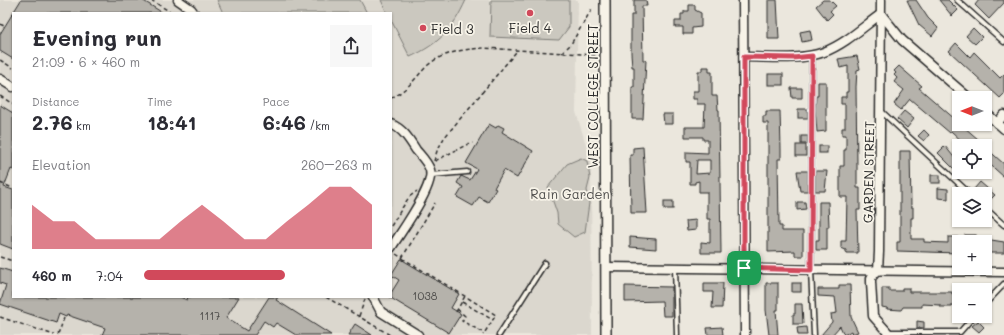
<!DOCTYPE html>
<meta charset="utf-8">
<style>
:root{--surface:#fff;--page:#f7f7f7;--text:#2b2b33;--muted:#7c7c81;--accent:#d1495b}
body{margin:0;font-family:Mali,sans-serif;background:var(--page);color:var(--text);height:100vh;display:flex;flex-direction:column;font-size:15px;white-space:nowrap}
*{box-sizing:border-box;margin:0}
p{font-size:13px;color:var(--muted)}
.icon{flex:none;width:22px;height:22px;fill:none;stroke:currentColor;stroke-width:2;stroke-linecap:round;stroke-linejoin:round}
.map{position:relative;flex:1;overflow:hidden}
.details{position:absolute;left:12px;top:12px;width:380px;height:286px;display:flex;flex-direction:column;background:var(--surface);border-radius:0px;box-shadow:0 1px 3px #0004}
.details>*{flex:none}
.needle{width:26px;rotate:270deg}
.tools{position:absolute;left:952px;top:91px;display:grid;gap:8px}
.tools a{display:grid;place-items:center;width:40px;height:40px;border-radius:0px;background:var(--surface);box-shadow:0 1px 3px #0004;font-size:20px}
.pin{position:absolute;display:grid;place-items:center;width:34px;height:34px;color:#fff;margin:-17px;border-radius:8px;box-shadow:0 2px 6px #0006}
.round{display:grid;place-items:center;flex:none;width:42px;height:42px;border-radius:0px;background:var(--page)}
.overview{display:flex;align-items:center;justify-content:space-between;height:68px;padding:0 20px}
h1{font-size:22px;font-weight:800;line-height:30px}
.metrics{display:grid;grid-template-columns:repeat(3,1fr);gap:6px;height:68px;padding:4px 20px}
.metrics div{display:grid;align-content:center}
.metrics b{font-size:20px;font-weight:800}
.metrics small{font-size:11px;font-weight:400}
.metrics p{font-size:11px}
.chart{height:112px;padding:8px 20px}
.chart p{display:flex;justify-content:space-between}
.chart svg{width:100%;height:72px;margin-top:4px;fill:var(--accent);opacity:.7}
ul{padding:0 20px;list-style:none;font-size:13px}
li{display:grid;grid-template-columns:64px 48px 1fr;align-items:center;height:30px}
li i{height:10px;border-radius:5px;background:var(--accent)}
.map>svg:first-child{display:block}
.built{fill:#dbd7ce;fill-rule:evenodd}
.green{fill:#cbc8bf;stroke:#7b7a75}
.building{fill:#b5b2ab;stroke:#2b2b2b;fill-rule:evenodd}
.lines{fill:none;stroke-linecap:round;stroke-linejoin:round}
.service-casing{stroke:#2b2b2b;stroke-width:7}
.minor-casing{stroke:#2b2b2b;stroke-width:11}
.tertiary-casing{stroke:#2b2b2b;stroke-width:12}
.path{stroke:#2b2b2b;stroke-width:1.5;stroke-dasharray:4 3;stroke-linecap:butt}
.service{stroke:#f7f3e8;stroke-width:4}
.minor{stroke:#f7f3e8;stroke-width:8}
.tertiary{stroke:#f7f3e8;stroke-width:9}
.route-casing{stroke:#fff;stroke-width:8}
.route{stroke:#d1495b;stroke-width:5}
.poi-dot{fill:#d1495b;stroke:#f7f3e8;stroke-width:1.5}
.labels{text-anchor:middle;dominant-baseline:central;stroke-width:3.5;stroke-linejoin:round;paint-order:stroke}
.number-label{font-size:11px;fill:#4e4d4b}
.poi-label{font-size:13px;fill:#2b2b2b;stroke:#f7f3e8}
.street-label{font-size:13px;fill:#2b2b2b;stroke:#f7f3e8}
.park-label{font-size:13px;fill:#535250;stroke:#f7f3e8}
</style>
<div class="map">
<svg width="1004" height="335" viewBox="0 0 1004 335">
<rect width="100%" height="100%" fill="#ebe7dd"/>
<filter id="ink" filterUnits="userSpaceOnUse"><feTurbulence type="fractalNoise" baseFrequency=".025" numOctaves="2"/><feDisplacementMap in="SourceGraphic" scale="8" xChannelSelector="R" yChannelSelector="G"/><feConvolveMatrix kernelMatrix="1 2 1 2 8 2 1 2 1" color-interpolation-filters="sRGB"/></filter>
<g filter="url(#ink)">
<!-- built -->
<path class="built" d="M0,0H578L576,112L591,161L592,335H0ZM13,13H391V297H13Z"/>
<!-- green -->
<g class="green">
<polygon points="217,0 360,0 367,13 223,13"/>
<path d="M381,0H466C453,29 439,44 410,57L391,20V13H387Z"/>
<polygon points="491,0 569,0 569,27 559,40 490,37"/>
<polygon points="581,158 587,161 590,178 587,190 589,203 585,232 574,237 558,224 557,213 548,187 567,164"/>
</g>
<!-- building -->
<g class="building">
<polygon points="21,0 142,0 163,13 13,13 13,59 0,51 0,34"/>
<polygon points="634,0 646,0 647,6 642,6 643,60 646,60 643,119 632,119 632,87 634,87 634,67 632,67 631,53 631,15 634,15"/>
<polygon points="768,0 777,0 779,39 768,39"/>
<polygon points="823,0 830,0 836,6 830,11 833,14 827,20 816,6"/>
<polygon points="907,0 916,0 928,18 938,28 932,36 919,25"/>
<polygon points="939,0 948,0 958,10 952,16"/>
<polygon points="979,0 1004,0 1004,3 989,19 975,5"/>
<polygon points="689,5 695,5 695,10 701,13 701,27 692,28 692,34 683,34 683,27 675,27 675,21 681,21 681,14 684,14 684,11 689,11"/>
<polygon points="973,28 982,37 975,44 966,36"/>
<polygon points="810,30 812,40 802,42 800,32"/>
<polygon points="956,43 970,57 974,52 1000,78 1004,74 1004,94 1000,98 949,51"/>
<polygon points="857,56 860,69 857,70 856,87 857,166 857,188 860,188 860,210 857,210 858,253 846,253 846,250 841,248 841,241 846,241 847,197 840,197 840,166 844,166 844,150 846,150 846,135 842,135 842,128 845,128 845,104 841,104 841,97 846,97 846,92 848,92 848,66 840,68 838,59"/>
<polygon points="899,66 922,86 919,88 986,146 967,146 951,131 950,133 910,99 901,110 894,104 904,90 894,82 897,78 894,75 896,73 894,71"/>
<path d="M702,67H709V72H712V96H717L718,110H719L721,253H701V242L710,243V219H707V192H699V181L695,182V184H690V162H686V152L708,153V140H703V137H685V127H704L705,104H697V99H693V91H698V71H702ZM697,160H710V173L696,174Z"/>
<rect x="768" y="74" width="15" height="11"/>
<polygon points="818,82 826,82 826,131 817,132 815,109 816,96 818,96"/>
<polygon points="791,88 802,88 802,98 792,98"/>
<polygon points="0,105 13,113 13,170 11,169 4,187 13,190 13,249 0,244"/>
<rect x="798" y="109" width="10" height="9"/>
<polygon points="766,111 780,111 781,149 781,159 778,159 779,226 782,226 782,231 803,231 803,256 795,256 795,251 768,252 768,123 763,123 763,116 766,116"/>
<polygon points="904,111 914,119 907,128 897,119"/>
<polygon points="663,114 673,114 673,124 664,124"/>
<polygon points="489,124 496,128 498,125 504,128 502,132 533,151 517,178 504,170 494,188 496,189 488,202 479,197 473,206 457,197 463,187 457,183 461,176 470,180 477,169 466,163"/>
<polygon points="924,130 929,135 924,141 918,136"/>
<rect x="801" y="136" width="7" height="8"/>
<rect x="796" y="145" width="10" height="11"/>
<rect x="819" y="146" width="8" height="7"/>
<polygon points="945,146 957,161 959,160 959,174 938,153"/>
<polygon points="643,147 647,213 631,213 630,155 633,155 633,148"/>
<polygon points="985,147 1004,164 1004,177 985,160"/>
<polygon points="900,151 910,151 911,207 913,207 913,218 911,218 911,239 924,239 924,242 948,243 948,237 958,237 958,253 897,251 897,242 900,242"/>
<polygon points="797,171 808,171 808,191 800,191"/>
<polygon points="815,171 827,171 825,191 815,191"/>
<rect x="931" y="175" width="9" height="8"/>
<polygon points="980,182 995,195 989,201 985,197 985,194 980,194 974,189"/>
<polygon points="938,188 948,189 948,199 938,198"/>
<rect x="664" y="201" width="9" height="8"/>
<polygon points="797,202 805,202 806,209 797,210"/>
<polygon points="819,202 828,202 829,227 827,227 827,250 816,250 816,240 819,240"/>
<polygon points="696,220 696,230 687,231 686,221"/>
<rect x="965" y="235" width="11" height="7"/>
<polygon points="630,237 656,239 656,249 630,247"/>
<polygon points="985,239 1004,242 1004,253 985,253"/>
<polygon points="401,259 459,294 451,308 461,314 449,333 389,297 391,297 391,293 399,280 391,275"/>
<polygon points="0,268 13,272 13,297 180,297 187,300 188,297 239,297 226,318 247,331 269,297 278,297 276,300 331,335 296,335 276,323 273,327 264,321 255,335 102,335 105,328 67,315 66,317 59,314 56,323 0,304 6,285 0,283"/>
<polygon points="704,283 723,283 722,308 712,308 713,292 704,292"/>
<polygon points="766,283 778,283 778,310 776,310 778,335 769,335 766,310"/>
<rect x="792" y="283" width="9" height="9"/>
<polygon points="839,285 850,285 851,317 858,332 852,334 851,331 844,335 840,326 832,335 821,335 832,322 831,314 837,313 835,297 818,296 818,289 839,289"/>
<polygon points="625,286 672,287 672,316 663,316 662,301 625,302"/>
<polygon points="882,288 889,288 889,291 902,291 902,288 909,288 909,292 952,292 952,294 959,294 959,305 952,305 952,307 940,307 940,305 922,304 922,307 903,307 901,310 887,309 887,308 882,307"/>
<polygon points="795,304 802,304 803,324 793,324 793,314 795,314"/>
<polygon points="917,321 924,322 924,328 917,328"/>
<polygon points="978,321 984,327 979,332 972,326"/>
<polygon points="355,324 372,335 348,335"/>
<polygon points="722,327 723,335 708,335 707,328"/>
<polygon points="806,327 807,335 798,335 797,328"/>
</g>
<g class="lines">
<!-- service casing -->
<g class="service-casing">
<g id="service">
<polyline points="957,0 1004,42"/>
<polyline points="812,56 811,270 814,335"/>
<polyline points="881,111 970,194"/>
<polyline points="431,175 467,172"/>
<polyline points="985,208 1004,225"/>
<polyline points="675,267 677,335"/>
<polyline points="985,304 1004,284"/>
<polyline points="889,332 960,332 974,316"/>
<polyline points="499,335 545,263"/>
</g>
</g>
<!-- minor casing -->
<g class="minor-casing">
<g id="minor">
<polyline points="178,0 191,9 194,13"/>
<polyline points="743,0 745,335"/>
<polyline points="881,0 879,252 878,270 871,278 871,282 873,316 890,335"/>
<path d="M744,57C770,57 799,61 824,52C845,44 863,27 881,14L902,40L969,98"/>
<polyline points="0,79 13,87"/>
<polyline points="985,112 1004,129"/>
<polyline points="997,123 1004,115"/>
<path d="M391,124C403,129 409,139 416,150C421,156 428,163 430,170C435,186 400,233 391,248"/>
<polyline points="606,267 1004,272"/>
<polyline points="373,297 381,312 418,335"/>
</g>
</g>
<!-- tertiary casing -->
<g class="tertiary-casing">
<polyline id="tertiary" points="605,0 606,335"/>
</g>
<!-- path -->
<g class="path">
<polyline points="151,0 172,13"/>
<polyline points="0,24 6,27"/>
<polyline points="562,53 571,44 593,7"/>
<polyline points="0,60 13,68"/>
<polyline points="0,96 13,104"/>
<path d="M391,98C410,88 414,79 428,65C443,52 466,49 484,48L597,55"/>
<polyline points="434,161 437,151 444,138 516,52"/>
<polyline points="435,161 470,143 473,143"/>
<polyline points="0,183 13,188"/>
<polyline points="391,226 409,197 417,191"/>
<polyline points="396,254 402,258 435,203"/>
<polyline points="0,257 13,261"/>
<polyline points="402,258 496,315 483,335"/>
<polyline points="391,261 394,256"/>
<polyline points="326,297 390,335"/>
<polyline points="462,302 493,320"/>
<polyline points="457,309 465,316 462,321 484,333"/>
<polyline points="456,312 465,296"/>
<polyline points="359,316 365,299"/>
<polyline points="0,317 54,335"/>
<polyline points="58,335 64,318"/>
</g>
<!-- service -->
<use href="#service" class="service"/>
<!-- minor -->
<use href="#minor" class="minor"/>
<!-- tertiary -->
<use href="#tertiary" class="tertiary"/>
</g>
</g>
<g class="lines" filter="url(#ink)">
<!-- route casing -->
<g class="route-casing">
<polygon id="route" points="812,56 811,270 744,268 744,57 793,58"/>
</g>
<!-- route -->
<use href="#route" class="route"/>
</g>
<!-- markers -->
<g class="poi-dot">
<circle cx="530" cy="13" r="4"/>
<circle cx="423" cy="28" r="4"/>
</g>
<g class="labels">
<!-- number labels -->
<g class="number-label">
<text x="425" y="295">1038</text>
<text x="210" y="315">1117</text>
</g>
<!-- poi labels -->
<g class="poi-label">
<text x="530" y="27">Field 4</text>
<text x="431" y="28" text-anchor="start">Field 3</text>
</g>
<!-- street labels -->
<g class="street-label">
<text transform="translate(592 96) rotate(-90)">WEST COLLEGE STREET</text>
<text transform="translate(868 172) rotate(-89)">GARDEN STREET</text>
</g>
<!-- park labels -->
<g class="park-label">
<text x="570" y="193">Rain Garden</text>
</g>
</g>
</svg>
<div class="tools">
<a><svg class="needle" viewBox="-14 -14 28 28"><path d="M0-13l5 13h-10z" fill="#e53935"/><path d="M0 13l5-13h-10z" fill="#7c7c81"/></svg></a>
<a><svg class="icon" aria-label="locate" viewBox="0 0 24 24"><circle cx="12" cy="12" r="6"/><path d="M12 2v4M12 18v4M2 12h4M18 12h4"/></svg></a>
<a><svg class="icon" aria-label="layers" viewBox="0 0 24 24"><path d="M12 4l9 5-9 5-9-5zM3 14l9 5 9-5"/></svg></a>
<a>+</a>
<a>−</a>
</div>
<div class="pin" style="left:744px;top:268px;background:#1e9e55"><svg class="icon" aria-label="arrive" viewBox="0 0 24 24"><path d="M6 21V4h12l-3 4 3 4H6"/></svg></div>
<section class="details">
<div class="overview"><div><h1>Evening run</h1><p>21:09 · 6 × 460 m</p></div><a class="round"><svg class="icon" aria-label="share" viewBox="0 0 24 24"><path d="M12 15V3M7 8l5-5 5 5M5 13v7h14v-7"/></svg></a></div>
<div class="metrics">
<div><p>Distance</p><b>2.76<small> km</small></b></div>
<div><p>Time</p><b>18:41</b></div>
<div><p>Pace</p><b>6:46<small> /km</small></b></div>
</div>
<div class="chart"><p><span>Elevation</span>260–263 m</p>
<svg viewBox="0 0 160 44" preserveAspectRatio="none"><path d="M0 44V17L10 27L20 27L30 38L40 38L50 38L60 38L70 27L80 17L90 27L100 38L110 38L120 27L130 17L140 6L150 6L160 17V44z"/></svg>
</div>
<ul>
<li><b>460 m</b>7:04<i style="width:62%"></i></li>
</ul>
</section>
</div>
